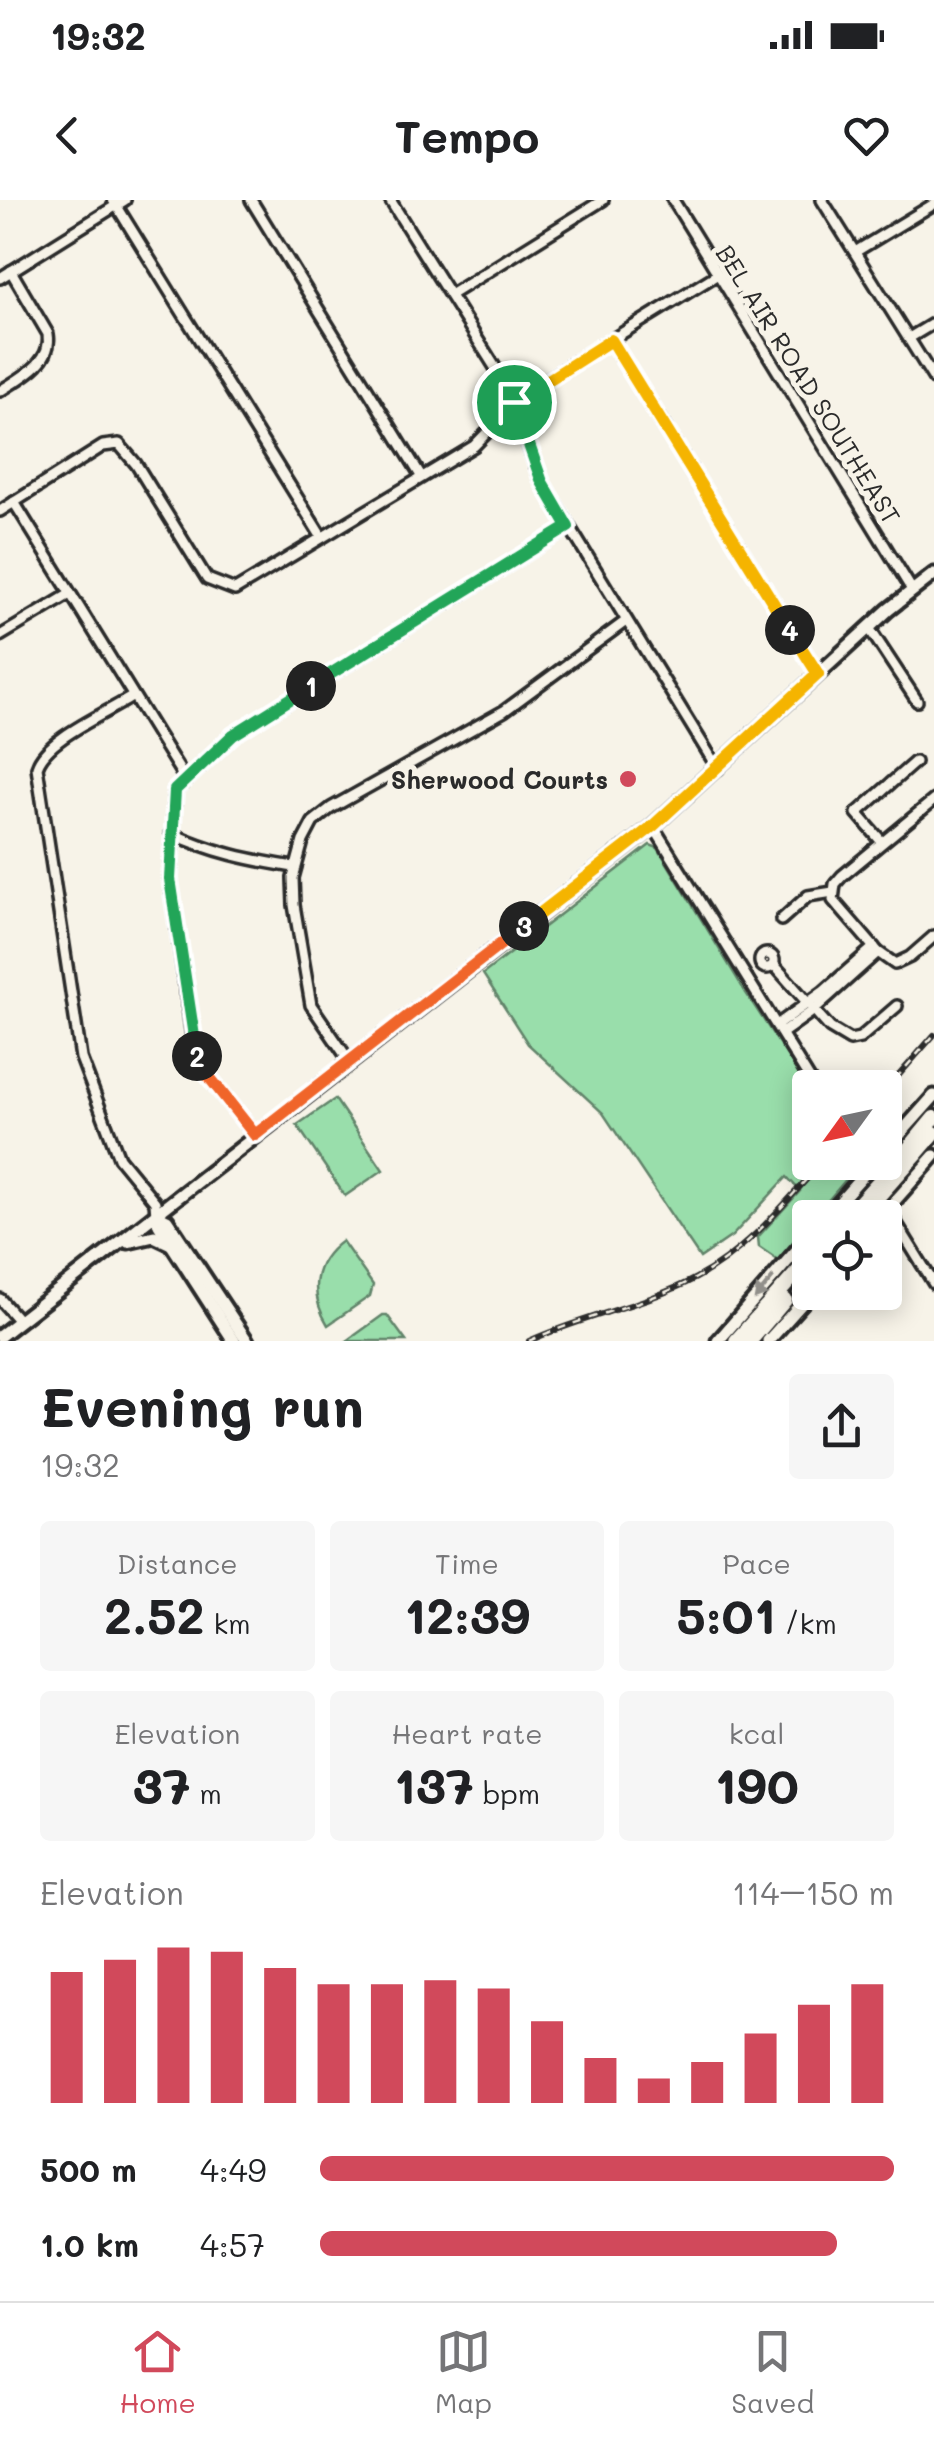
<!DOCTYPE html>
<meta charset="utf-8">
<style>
:root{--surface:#fff;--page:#f6f6f6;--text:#202124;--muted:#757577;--line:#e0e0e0;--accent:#d1495b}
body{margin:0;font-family:Mali,sans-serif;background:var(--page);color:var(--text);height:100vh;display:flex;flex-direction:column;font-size:38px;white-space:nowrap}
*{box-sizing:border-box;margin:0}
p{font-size:32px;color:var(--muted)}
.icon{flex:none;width:55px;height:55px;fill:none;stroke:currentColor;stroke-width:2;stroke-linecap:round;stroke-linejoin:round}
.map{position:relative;height:1141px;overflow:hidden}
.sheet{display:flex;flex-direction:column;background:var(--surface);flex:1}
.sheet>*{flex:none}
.needle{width:65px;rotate:237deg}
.buttons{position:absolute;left:792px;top:870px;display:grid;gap:20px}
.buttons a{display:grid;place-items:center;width:110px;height:110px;border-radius:10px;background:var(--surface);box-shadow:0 5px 25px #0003;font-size:50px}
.pin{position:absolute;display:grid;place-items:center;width:85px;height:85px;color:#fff;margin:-42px;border:5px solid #fff;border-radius:50%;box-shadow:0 2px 10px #0007}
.km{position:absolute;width:50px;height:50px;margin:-25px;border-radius:50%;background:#222;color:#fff;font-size:28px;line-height:50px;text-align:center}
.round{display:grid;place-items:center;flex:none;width:105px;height:105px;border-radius:10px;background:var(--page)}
.head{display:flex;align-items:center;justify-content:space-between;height:170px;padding:0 40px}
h1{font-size:55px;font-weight:700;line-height:75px}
.figures{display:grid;grid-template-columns:repeat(3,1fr);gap:15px;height:170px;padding:10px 40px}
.figures div{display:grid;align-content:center;border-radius:10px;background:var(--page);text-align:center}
.figures b{font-size:50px;font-weight:700}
.figures small{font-size:28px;font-weight:400}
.figures p{font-size:28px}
.chart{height:280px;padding:20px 40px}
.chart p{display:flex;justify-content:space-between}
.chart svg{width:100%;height:180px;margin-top:10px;stroke:var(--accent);stroke-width:6}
ul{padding:0 40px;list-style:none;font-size:32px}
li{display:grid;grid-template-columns:160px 120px 1fr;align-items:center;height:75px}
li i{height:25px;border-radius:12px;background:var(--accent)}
.status{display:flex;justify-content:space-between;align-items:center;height:70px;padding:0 50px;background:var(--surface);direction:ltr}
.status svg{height:28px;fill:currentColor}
header{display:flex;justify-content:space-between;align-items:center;height:130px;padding:0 40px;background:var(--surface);font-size:45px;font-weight:700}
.menu{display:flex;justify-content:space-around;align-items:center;height:140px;border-top:2px solid var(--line);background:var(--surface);font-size:28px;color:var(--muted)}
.menu a{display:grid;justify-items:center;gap:5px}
.menu .selected{color:var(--accent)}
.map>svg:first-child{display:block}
.green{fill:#99deab;stroke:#62846b;stroke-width:2.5}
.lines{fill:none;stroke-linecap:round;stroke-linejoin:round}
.minor-casing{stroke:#2b2b2b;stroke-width:16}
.major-casing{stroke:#2b2b2b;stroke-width:19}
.highway-casing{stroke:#2b2b2b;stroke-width:21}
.minor{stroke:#f7f3e8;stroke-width:9}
.major{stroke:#f7f3e8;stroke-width:11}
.highway{stroke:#f7f3e8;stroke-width:14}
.rail-casing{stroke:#2b2b2b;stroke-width:6}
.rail{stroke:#f7f3e8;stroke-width:2.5;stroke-dasharray:8;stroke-linecap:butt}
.highway-bridge-casing{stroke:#2b2b2b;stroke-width:21;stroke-linecap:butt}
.highway-bridge{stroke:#f7f3e8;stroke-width:14}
.oneway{fill:#918f8a}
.split-1-casing{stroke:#fff;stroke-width:20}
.split-2-casing{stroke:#fff;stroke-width:20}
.split-3-casing{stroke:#fff;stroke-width:20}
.split-4-casing{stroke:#fff;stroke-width:20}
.split-5-casing{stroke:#fff;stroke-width:20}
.split-1{stroke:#22a559;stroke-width:12}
.split-2{stroke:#22a559;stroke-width:12}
.split-3{stroke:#f0652b;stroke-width:12}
.split-4{stroke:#f5b400;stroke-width:12}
.split-5{stroke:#f5b400;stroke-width:12}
.poi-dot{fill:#d1495b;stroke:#f7f3e8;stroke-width:4}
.labels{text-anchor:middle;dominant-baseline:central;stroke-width:10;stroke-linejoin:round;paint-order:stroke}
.street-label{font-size:25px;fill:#2b2b2b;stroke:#f7f3e8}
.poi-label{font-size:25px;font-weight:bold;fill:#2b2b2b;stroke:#f7f3e8;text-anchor:end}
</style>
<div class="status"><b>19:32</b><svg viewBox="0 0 49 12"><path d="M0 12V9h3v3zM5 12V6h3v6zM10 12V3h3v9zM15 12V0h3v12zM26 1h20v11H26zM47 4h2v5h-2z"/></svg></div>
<header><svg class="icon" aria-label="back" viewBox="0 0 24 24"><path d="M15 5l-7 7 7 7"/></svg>Tempo<svg class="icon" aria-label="heart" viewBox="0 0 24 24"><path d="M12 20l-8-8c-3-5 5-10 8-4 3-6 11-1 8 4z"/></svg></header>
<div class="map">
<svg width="934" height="1141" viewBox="0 0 934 1141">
<rect width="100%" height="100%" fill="#f7f3e8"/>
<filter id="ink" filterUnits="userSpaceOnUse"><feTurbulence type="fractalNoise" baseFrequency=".01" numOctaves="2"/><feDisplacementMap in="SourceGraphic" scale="20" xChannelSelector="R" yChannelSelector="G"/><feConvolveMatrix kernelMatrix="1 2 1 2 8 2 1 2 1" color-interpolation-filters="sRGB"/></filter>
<g filter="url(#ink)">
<!-- green -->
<g class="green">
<polygon points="650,645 658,648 746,793 810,891 810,962 850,963 854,970 814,1017 810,1018 810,1022 778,1060 759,1047 758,1037 800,991 787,977 732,1036 700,1058 603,913 528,844 483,774"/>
<polygon points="335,899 383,970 345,996 297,925"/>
<path d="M342,1041L373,1085L370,1096L328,1125C309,1094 312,1063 342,1041Z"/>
<polygon points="383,1115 387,1115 406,1141 347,1141"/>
</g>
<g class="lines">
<!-- minor casing -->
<g class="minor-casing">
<g id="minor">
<polyline points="113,0 321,336"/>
<polyline points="251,0 421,276"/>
<polyline points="390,0 503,180 542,282 718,569"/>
<polyline points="673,0 912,390"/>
<polyline points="822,0 934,179"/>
<polyline points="855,52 934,4"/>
<polyline points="0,78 125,0"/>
<polyline points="450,95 603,0"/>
<polyline points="909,138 934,123"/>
<polyline points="611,140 818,474"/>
<path d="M0,191C20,178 53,163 48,134L11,71"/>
<polyline points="14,302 185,579"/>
<polyline points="0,311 103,246 119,244 136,264 207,379 235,390 474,246 525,193 718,74"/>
<polyline points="869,428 917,501"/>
<polyline points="0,436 70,394"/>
<path d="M133,496C108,513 46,538 37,567L81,858L119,958L155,1002L156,1015"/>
<polyline points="934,600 842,676 835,684 833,700 878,752 895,764 910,757 934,736"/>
<polyline points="653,626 815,888"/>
<path d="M171,633C212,652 250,660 294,667"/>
<polyline points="882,642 857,613 915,562"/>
<polyline points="781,720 808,696 833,692"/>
<circle cx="767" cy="761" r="7"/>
<polyline points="775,766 830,828 850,840 860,838 897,806"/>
<polyline points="777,825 823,792 874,747"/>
<polyline points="782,833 810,813 878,752"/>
<polyline points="350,862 311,805 294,705 293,678 303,641 313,622 331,608 504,511 626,421"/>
<path d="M255,935C231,904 202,876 192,837L170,679L175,591L233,535L569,327"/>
<polyline points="859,962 876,990"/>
<polyline points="884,1003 934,1084"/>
<polyline points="0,1099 19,1121"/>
</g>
</g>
<!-- major casing -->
<g class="major-casing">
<g id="major">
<polyline points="885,951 934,896"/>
<polyline points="156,1015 167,1020 247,1141"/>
<polyline points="156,1015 159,1025 234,1141"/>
<polyline points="826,1018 875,962"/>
<polyline points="879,1018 934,956"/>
<polyline points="128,1042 154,1036 171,1044"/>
<polyline points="0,1136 653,626 888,410 934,374"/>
<polyline points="718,1141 810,1035"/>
<polyline points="768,1141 812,1092"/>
</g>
</g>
<!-- highway casing -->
<g class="highway-casing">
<g id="highway">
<polyline points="910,947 934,918"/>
<polyline points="916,954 934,933"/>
<polyline points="736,1141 810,1058"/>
<polyline points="750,1141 785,1100"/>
</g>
</g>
<!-- minor -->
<use href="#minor" class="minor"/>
<!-- major -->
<use href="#major" class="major"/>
<!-- highway -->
<use href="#highway" class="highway"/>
<!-- rail casing -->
<g class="rail-casing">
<g id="rail">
<polyline points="885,891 934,835"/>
<path d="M529,1141C583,1116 643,1106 696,1078C747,1051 784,1004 822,962"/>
</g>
</g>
<!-- rail -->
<use href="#rail" class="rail"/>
<!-- highway-bridge casing -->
<g class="highway-bridge-casing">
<g id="highway-bridge">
<polyline points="846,1018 910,947"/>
<polyline points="859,1018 916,954"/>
</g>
</g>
<!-- highway-bridge -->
<use href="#highway-bridge" class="highway-bridge"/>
</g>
<!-- one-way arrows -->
<defs><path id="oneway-solid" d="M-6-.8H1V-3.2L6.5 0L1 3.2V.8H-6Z" transform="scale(2.5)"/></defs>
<use class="oneway" href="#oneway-solid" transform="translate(764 1088) rotate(130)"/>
</g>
<g class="lines" filter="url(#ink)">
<!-- split-1 casing -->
<g class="split-1-casing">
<polyline id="split-1" points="311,486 568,327 542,282 514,202"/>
</g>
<!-- split-2 casing -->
<g class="split-2-casing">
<polyline id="split-2" points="197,856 170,679 175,590 233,535 311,486"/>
</g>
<!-- split-3 casing -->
<g class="split-3-casing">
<polyline id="split-3" points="197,856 206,873 255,935 524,726"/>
</g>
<!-- split-4 casing -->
<g class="split-4-casing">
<polyline id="split-4" points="524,726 653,626 818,474 790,430"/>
</g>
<!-- split-5 casing -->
<g class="split-5-casing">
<polyline id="split-5" points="514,202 611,140 790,430"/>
</g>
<!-- split-1 -->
<use href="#split-1" class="split-1"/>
<!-- split-2 -->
<use href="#split-2" class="split-2"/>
<!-- split-3 -->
<use href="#split-3" class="split-3"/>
<!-- split-4 -->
<use href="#split-4" class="split-4"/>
<!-- split-5 -->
<use href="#split-5" class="split-5"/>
</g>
<!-- markers -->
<circle class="poi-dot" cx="628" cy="579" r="10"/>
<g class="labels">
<!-- street labels -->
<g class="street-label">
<text transform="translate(809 184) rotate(58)">BEL AIR ROAD SOUTHEAST</text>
</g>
<!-- poi labels -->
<g class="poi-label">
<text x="608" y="579">Sherwood Courts</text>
</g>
</g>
</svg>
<div class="buttons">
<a><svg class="needle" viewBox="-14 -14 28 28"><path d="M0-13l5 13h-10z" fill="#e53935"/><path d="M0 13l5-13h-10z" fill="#757577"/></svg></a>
<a><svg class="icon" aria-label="locate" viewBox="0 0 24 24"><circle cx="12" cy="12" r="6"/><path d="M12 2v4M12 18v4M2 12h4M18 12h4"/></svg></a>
</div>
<div class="pin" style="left:514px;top:202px;background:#1e9e55"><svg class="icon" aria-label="arrive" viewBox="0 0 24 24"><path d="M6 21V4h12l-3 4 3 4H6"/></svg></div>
<b class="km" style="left:311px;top:486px">1</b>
<b class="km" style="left:197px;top:856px">2</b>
<b class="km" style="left:524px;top:726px">3</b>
<b class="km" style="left:790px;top:430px">4</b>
</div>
<section class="sheet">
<div class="head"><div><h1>Evening run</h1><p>19:32</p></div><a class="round"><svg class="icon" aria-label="share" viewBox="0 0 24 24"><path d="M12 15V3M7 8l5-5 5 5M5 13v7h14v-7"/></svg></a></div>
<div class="figures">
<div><p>Distance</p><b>2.52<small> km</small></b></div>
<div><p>Time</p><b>12:39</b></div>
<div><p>Pace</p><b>5:01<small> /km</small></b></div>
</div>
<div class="figures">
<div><p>Elevation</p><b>37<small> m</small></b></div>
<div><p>Heart rate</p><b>137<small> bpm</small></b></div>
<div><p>kcal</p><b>190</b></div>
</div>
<div class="chart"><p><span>Elevation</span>114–150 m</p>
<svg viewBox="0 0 160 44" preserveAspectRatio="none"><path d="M5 44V12M15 44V9M25 44V6M35 44V7M45 44V11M55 44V15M65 44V15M75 44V14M85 44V16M95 44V24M105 44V33M115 44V38M125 44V34M135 44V27M145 44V20M155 44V15"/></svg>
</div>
<ul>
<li><b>500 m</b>4:49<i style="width:100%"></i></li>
<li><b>1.0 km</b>4:57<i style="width:90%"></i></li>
</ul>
</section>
<nav class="menu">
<a class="selected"><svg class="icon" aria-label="home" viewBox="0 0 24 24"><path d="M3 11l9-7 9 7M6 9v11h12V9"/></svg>Home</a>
<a><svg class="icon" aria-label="map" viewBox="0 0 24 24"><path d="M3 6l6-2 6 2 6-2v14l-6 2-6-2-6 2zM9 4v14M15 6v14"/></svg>Map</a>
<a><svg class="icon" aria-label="saved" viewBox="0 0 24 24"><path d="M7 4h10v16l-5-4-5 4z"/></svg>Saved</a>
</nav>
